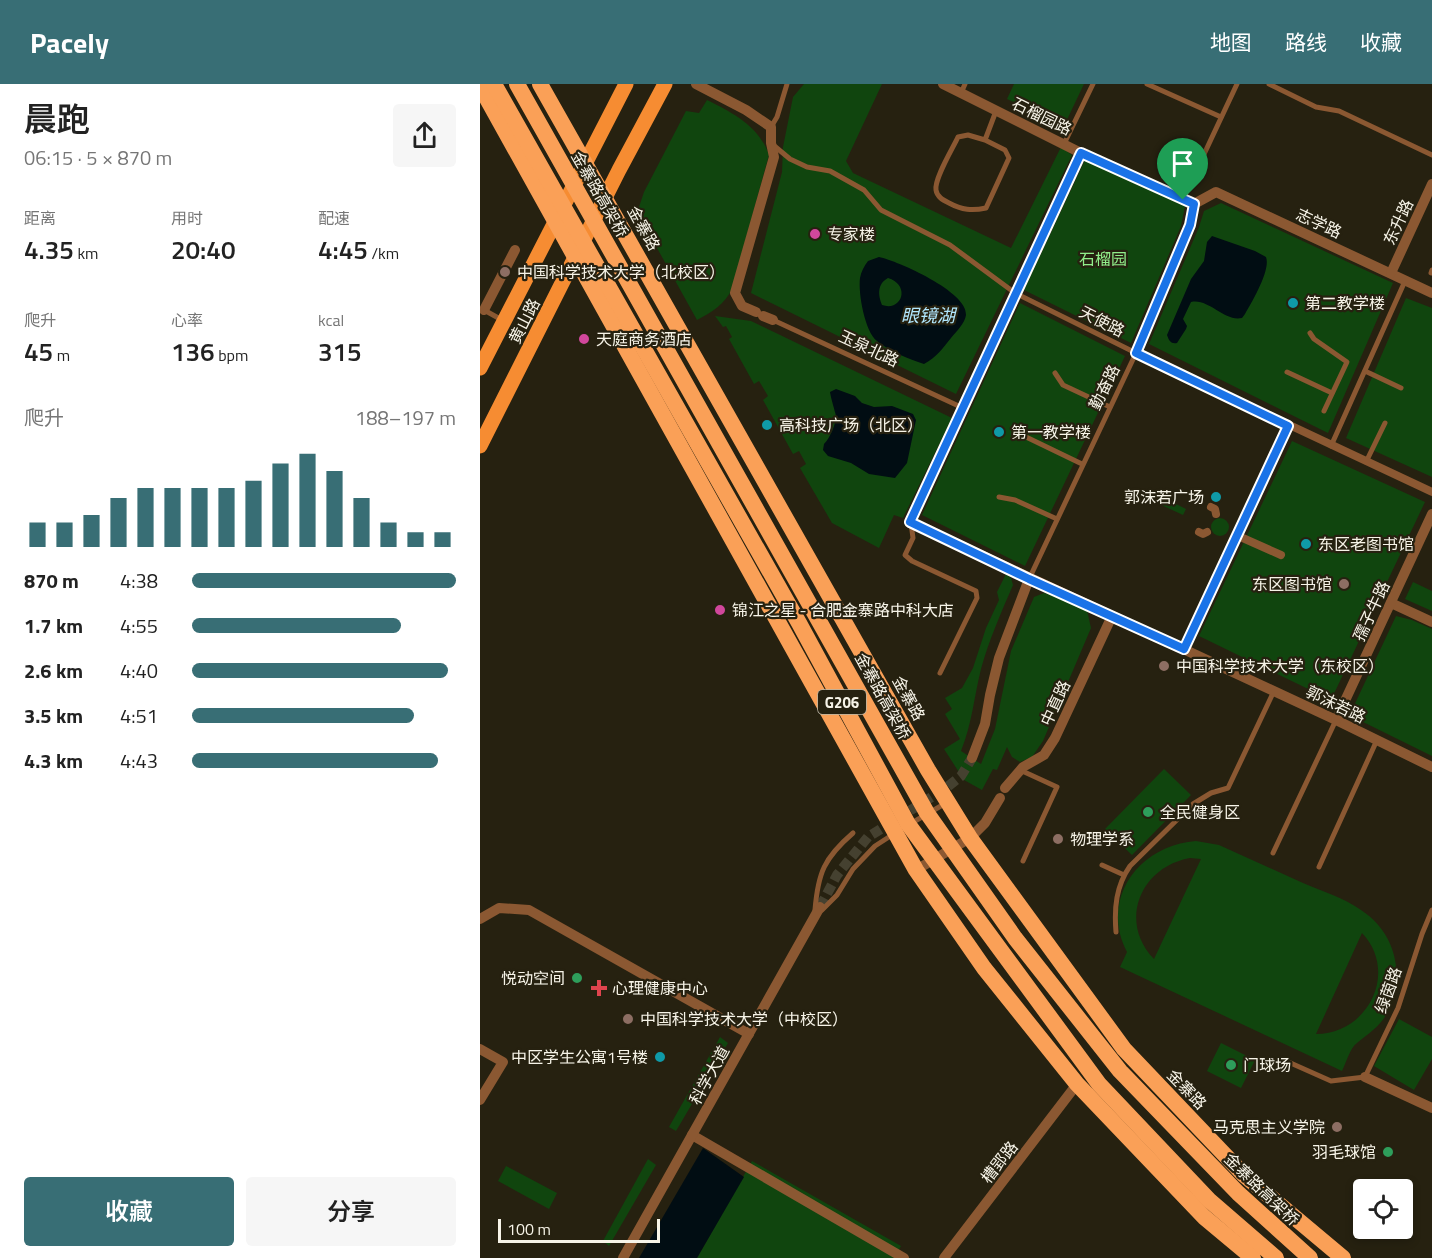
<!DOCTYPE html>
<html lang="zh">
<meta charset="utf-8">
<style>
:root{--surface:#fff;--page:#f6f6f6;--text:#222;--muted:#767676;--accent:#386e75}
body{margin:0;font-family:"Titillium Web","Noto Sans SC",sans-serif;background:var(--page);color:var(--text);height:100vh;display:flex;flex-direction:column;font-size:22px;white-space:nowrap}
*{box-sizing:border-box;margin:0}
p{font-size:20px;color:var(--muted)}
.icon{flex:none;width:33px;height:33px;fill:none;stroke:currentColor;stroke-width:2;stroke-linecap:round;stroke-linejoin:round}
.map{position:relative;flex:1;overflow:hidden}
.panel{display:flex;flex-direction:column;background:var(--surface);width:480px}
.panel>*{flex:none}
.buttons{position:absolute;left:873px;top:1095px;display:grid;gap:12px}
.buttons a{display:grid;place-items:center;width:60px;height:60px;border-radius:6px;background:var(--surface);box-shadow:0 3px 9px #0003;font-size:30px}
.scale{position:absolute;left:18px;bottom:15px;width:162px;box-sizing:border-box;padding-left:6px;border:3px solid #f7f4e8;border-top:0;font-size:16px;line-height:21px;white-space:nowrap;color:#f7f4e8;-webkit-text-stroke:4px #262110;paint-order:stroke}
.pin{position:absolute;display:grid;place-items:center;width:51px;height:51px;color:#fff;margin:-62px -26px;border-radius:50% 50% 50% 0;rotate:-45deg;box-shadow:0 0 6px #0007}
.pin .icon{rotate:45deg}
.round{display:grid;place-items:center;flex:none;width:63px;height:63px;border-radius:6px;background:var(--page)}
.overview{display:flex;align-items:center;justify-content:space-between;height:102px;padding:0 24px}
h1{font-size:33px;font-weight:600;line-height:45px}
.figures{display:grid;grid-template-columns:repeat(3,1fr);gap:9px;height:102px;padding:6px 24px}
.figures div{display:grid;align-content:center}
.figures b{font-size:26px;font-weight:600}
.figures small{font-size:16px;font-weight:400}
.figures p{font-size:16px}
.chart{height:168px;padding:12px 24px}
.chart p{display:flex;justify-content:space-between}
.chart svg{width:100%;height:108px;margin-top:6px;stroke:var(--accent);stroke-width:6}
.action{display:flex;gap:12px;margin-top:auto;padding:12px 24px}
.action a{flex:1;height:69px;border-radius:6px;background:var(--accent);color:#fff;font-size:24px;font-weight:600;line-height:69px;text-align:center}
.action a+a{background:var(--page);color:var(--text)}
ul{padding:0 24px;list-style:none;font-size:20px}
li{display:grid;grid-template-columns:96px 72px 1fr;align-items:center;height:45px}
li i{height:15px;border-radius:8px;background:var(--accent)}
header{display:flex;align-items:center;gap:36px;box-sizing:border-box;height:84px;padding:0 30px;background:var(--accent);color:#fff}
header strong{font-size:28px}
nav{display:flex;gap:33px;margin-inline-start:auto;font-size:21px}
main{display:flex;flex:1;min-height:0}
.map>svg:first-child{display:block}
.green{fill:#10450e;fill-rule:evenodd}
.water{fill:#010d13;fill-rule:evenodd}
.lines{fill:none;stroke-linecap:round;stroke-linejoin:round}
.minor-tunnel{stroke:#454130;stroke-width:10;stroke-dasharray:10 5;stroke-linecap:butt}
.service{stroke:#8b5832;stroke-width:5}
.pedestrian{stroke:#8b5832;stroke-width:8}
.minor{stroke:#8b5832;stroke-width:10}
.primary{stroke:#f68c32;stroke-width:15}
.trunk{stroke:#faa057;stroke-width:16}
.trunk-bridge{stroke:#faa057;stroke-width:16}
.route-casing{stroke:#fff;stroke-width:12}
.route{stroke:#1a73e8;stroke-width:8}
.hotel-dot{fill:#d1479c;stroke:#262110;stroke-width:2}
.education-dot{fill:#8d6e63;stroke:#262110;stroke-width:2}
.culture-dot{fill:#0f9aa8;stroke:#262110;stroke-width:2}
.leisure-dot{fill:#2e9e5b;stroke:#262110;stroke-width:2}
.health-dot{fill:#e0444e;stroke:#262110;stroke-width:2}
.labels{text-anchor:middle;dominant-baseline:central;stroke-width:4.5;stroke-linejoin:round;paint-order:stroke}
.shield{fill:#262110;stroke:#b8b5a7;stroke-width:1.5}
.shield-label{font-size:15px;font-weight:bold;fill:#f7f4e8}
.street-label{font-size:16px;fill:#f7f4e8;stroke:#262110}
.poi-label{font-size:16px;fill:#f7f4e8;stroke:#262110;text-anchor:start}
.park-label{font-size:16px;fill:#91ed8a;stroke:#262110}
.water-label{font-size:18px;font-style:italic;fill:#b2e8ff;stroke:#262110}
</style>
<header>
<strong>Pacely</strong>
<nav><a>地图</a><a>路线</a><a>收藏</a></nav>
</header>
<main>
<section class="panel">
<div class="overview"><div><h1>晨跑</h1><p>06:15 · 5 × 870 m</p></div><a class="round"><svg class="icon" aria-label="share" viewBox="0 0 24 24"><path d="M12 15V3M7 8l5-5 5 5M5 13v7h14v-7"/></svg></a></div>
<div class="figures">
<div><p>距离</p><b>4.35<small> km</small></b></div>
<div><p>用时</p><b>20:40</b></div>
<div><p>配速</p><b>4:45<small> /km</small></b></div>
</div>
<div class="figures">
<div><p>爬升</p><b>45<small> m</small></b></div>
<div><p>心率</p><b>136<small> bpm</small></b></div>
<div><p>kcal</p><b>315</b></div>
</div>
<div class="chart"><p><span>爬升</span>188–197 m</p>
<svg viewBox="0 0 160 44" preserveAspectRatio="none"><path d="M5 44V34M15 44V34M25 44V31M35 44V24M45 44V20M55 44V20M65 44V20M75 44V20M85 44V17M95 44V10M105 44V6M115 44V13M125 44V24M135 44V34M145 44V38M155 44V38"/></svg>
</div>
<ul>
<li><b>870 m</b>4:38<i style="width:100%"></i></li>
<li><b>1.7 km</b>4:55<i style="width:79%"></i></li>
<li><b>2.6 km</b>4:40<i style="width:97%"></i></li>
<li><b>3.5 km</b>4:51<i style="width:84%"></i></li>
<li><b>4.3 km</b>4:43<i style="width:93%"></i></li>
</ul>
<div class="action"><a>收藏</a><a>分享</a></div>
</section>
<div class="map">
<svg width="952" height="1174" viewBox="0 0 952 1174">
<rect width="100%" height="100%" fill="#262110"/>
<!-- green -->
<g class="green">
<polygon points="324,0 402,0 366,77 373,89 531,164 581,63 592,71 476,310 271,209 302,88 303,63 313,13"/>
<polygon points="534,0 604,0 584,42 527,15"/>
<path d="M227,16C253,29 279,42 289,71L252,205C245,220 232,228 217,236L162,137L159,123L164,108L206,27L219,29Z"/>
<polygon points="605,76 705,122 701,142 651,259 544,206"/>
<polygon points="741,119 913,199 848,349 669,260 719,143 724,127"/>
<polygon points="926,214 952,224 952,393 866,354"/>
<polygon points="540,219 645,272 545,482 442,431"/>
<polygon points="235,232 271,237 472,334 423,434 414,431 399,464 352,439 320,384 326,380 319,367 313,370 283,316 288,312 279,297 274,300 249,255 252,253 246,242 243,243"/>
<polygon points="812,357 945,418 851,616 719,552"/>
<polygon points="678,411 706,425 703,431 675,418"/>
<circle cx="740" cy="443" r="9"/>
<path d="M526,490L531,494L533,501C521,529 509,556 501,585C494,613 492,640 481,667L501,680L515,645L531,567L554,513L564,509L571,511L607,526L611,544L563,657L552,673L540,678L532,673L527,663L517,686L513,685L502,706L484,696L464,665L480,655L465,630L472,625L465,614L482,604L493,584L506,544L519,516L517,508Z"/>
<polygon points="933,498 952,507 952,527 925,515"/>
<polygon points="916,532 932,536 952,545 952,672 875,634 872,626"/>
<polygon points="684,685 711,711 652,771 625,745"/>
<path d="M716,757L739,761C767,774 795,786 823,799C842,807 864,814 881,826C912,846 924,883 912,918C905,939 893,946 877,959C870,964 866,979 862,987L640,883L647,868C619,814 660,761 716,757ZM710,774L721,775L674,875C638,838 660,783 710,774ZM882,849C919,888 888,950 836,950Z"/>
<polygon points="919,935 952,953 952,975 934,1006 894,982"/>
<polygon points="240,953 248,959 196,1047 189,1043"/>
<polygon points="741,959 775,976 761,1004 727,987"/>
<polygon points="168,1075 176,1081 129,1162 123,1157"/>
<polygon points="272,1077 421,1162 414,1174 217,1174"/>
<polygon points="26,1082 77,1109 69,1125 18,1097"/>
</g>
<!-- water -->
<g class="water">
<path d="M732,152L775,167L786,173C791,186 772,218 765,230L762,234C744,238 729,214 711,218L703,235L707,242L706,245L697,259C691,260 689,257 687,251L711,195L724,177L727,158Z"/>
<path d="M399,173C418,177 488,208 486,231C485,239 476,248 471,254C462,265 457,273 444,280C429,275 409,267 397,257C385,248 378,209 380,194C381,188 384,182 388,177ZM408,194C431,201 422,228 402,221C398,211 397,200 408,194Z"/>
<path d="M356,305L375,312L382,319L394,323L412,322L433,330L436,336L427,379L415,394L389,390L371,379L348,372L343,366L344,360C350,354 356,340 356,332C355,327 351,315 350,308Z"/>
<polygon points="223,1064 264,1093 217,1174 159,1174"/>
</g>
<g class="lines">
<!-- minor-tunnel -->
<polyline class="minor-tunnel" points="340,823 357,791 388,753 466,704 481,692 492,674"/>
<!-- service -->
<g class="service">
<polyline points="667,0 741,33"/>
<polyline points="789,0 836,23 859,27 952,71"/>
<polyline points="481,9 485,0"/>
<polyline points="291,43 297,33 307,0"/>
<path d="M505,56L488,51L478,53C473,64 454,95 456,106C457,113 463,116 469,119C482,126 492,127 506,124L529,74L525,66L505,56L516,27"/>
<polyline points="292,60 310,75 327,83 350,87 384,106 401,126 470,161 535,209 656,269 550,493"/>
<polyline points="584,60 613,0"/>
<polyline points="703,115 757,0"/>
<polyline points="951,189 952,186"/>
<polyline points="4,226 22,236"/>
<polyline points="293,236 483,324"/>
<polyline points="830,249 834,255 867,278 844,327"/>
<polyline points="885,287 921,304"/>
<polyline points="807,288 852,309"/>
<polyline points="575,289 583,301 630,323"/>
<polyline points="544,352 602,380"/>
<polyline points="851,362 925,197"/>
<polyline points="886,378 905,339"/>
<polyline points="519,413 535,416 577,435"/>
<polyline points="431,439 433,454 425,471 432,477 496,507 497,514 460,589"/>
<polyline points="540,686 577,703 543,777"/>
<polyline points="430,740 466,719"/>
<polyline points="793,769 856,636"/>
<polyline points="622,781 644,791"/>
<polyline points="839,783 897,656"/>
<path d="M335,826C338,789 344,774 373,749"/>
<polyline points="342,826 357,811 373,785 395,762 412,751"/>
<path d="M636,848C634,824 636,802 650,782L713,720L731,709L748,704L794,607"/>
<polyline points="806,977 851,997 885,993 918,924 942,850 952,826"/>
</g>
<!-- pedestrian -->
<g class="pedestrian">
<polyline points="714,120 710,141 656,269 952,408"/>
<polyline points="731,423 735,425 736,430"/>
<polyline points="719,448 723,450 727,448"/>
<polyline points="756,451 801,471"/>
<polyline points="704,565 808,342"/>
</g>
<!-- minor -->
<g class="minor">
<polyline points="216,0 266,26 291,43 291,59 294,73 255,209 262,222 276,228"/>
<polyline points="463,0 601,69 714,120 736,108 952,209"/>
<polyline points="601,69 430,438 856,636 952,683"/>
<polyline points="911,189 952,100"/>
<polyline points="4,226 35,166"/>
<polyline points="283,232 293,236"/>
<polyline points="911,519 952,538"/>
<polyline points="856,636 952,430"/>
<polyline points="492,674 505,640 510,611 519,574 549,495"/>
<polyline points="525,704 543,683 564,671 575,654 632,532"/>
<polyline points="436,786 490,754 505,739 520,714"/>
<polyline points="0,835 19,824 49,826 269,950"/>
<polyline points="0,965 23,978 0,1016"/>
<polyline points="885,993 952,1024"/>
<polyline points="212,1051 424,1174"/>
<polyline points="143,1174 340,823"/>
<polyline points="464,1174 597,1000"/>
</g>
<!-- primary -->
<g class="primary">
<polyline points="0,284 146,0"/>
<polyline points="0,362 139,86 185,0"/>
</g>
<!-- trunk -->
<g class="trunk">
<polyline points="60,0 448,686 490,754 644,965 763,1090 863,1174"/>
<polyline points="0,2 436,786 504,884 597,1000 724,1133 773,1174"/>
</g>
<!-- trunk-bridge -->
<g class="trunk-bridge">
<polyline points="14,0 319,539 428,740 619,1000 729,1116 796,1174"/>
<polyline points="37,0 447,729 535,854 640,987 758,1109 830,1174"/>
</g>
</g>
<g class="lines">
<!-- route casing -->
<g class="route-casing">
<polygon id="route" points="601,69 714,120 710,141 656,269 808,342 704,565 549,495 430,438"/>
</g>
<!-- route -->
<use href="#route" class="route"/>
</g>
<!-- markers -->
<g class="hotel-dot">
<circle cx="335" cy="150" r="6"/>
<circle cx="104" cy="255" r="6"/>
<circle cx="240" cy="526" r="6"/>
</g>
<g class="education-dot">
<circle cx="25" cy="188" r="6"/>
<circle cx="864" cy="500" r="6"/>
<circle cx="684" cy="582" r="6"/>
<circle cx="578" cy="755" r="6"/>
<circle cx="148" cy="935" r="6"/>
<circle cx="857" cy="1043" r="6"/>
</g>
<g class="culture-dot">
<circle cx="813" cy="219" r="6"/>
<circle cx="287" cy="341" r="6"/>
<circle cx="519" cy="348" r="6"/>
<circle cx="736" cy="413" r="6"/>
<circle cx="826" cy="460" r="6"/>
<circle cx="180" cy="973" r="6"/>
</g>
<g class="leisure-dot">
<circle cx="668" cy="728" r="6"/>
<circle cx="97" cy="894" r="6"/>
<circle cx="751" cy="981" r="6"/>
<circle cx="908" cy="1068" r="6"/>
</g>
<path class="health-dot" d="M116 895h6v6h6v6h-6v6h-6v-6h-6v-6h6z"/>
<g class="labels">
<!-- shield labels -->
<rect class="shield" x="338" y="606" width="48" height="24" rx="4.5"/>
<g class="shield-label">
<text x="362" y="618">G206</text>
</g>
<!-- street labels -->
<g class="street-label">
<text transform="translate(562 32) rotate(26)">石榴园路</text>
<text transform="translate(120 110) rotate(60)">金寨路高架桥</text>
<text transform="translate(918 138) rotate(-65)">东升路</text>
<text transform="translate(839 139) rotate(25)">志学路</text>
<text transform="translate(164 144) rotate(61)">金寨路</text>
<text transform="translate(44 237) rotate(-63)">黄山路</text>
<text transform="translate(622 237) rotate(27)">天使路</text>
<text transform="translate(389 264) rotate(25)">玉泉北路</text>
<text transform="translate(624 303) rotate(-64)">勤奋路</text>
<text transform="translate(891 527) rotate(-65)">孺子牛路</text>
<text transform="translate(403 612) rotate(61)">金寨路高架桥</text>
<text transform="translate(429 614) rotate(61)">金寨路</text>
<text transform="translate(575 619) rotate(-65)">中直路</text>
<text transform="translate(856 620) rotate(26)">郭沫若路</text>
<text transform="translate(908 906) rotate(-70)">绿茵路</text>
<text transform="translate(229 991) rotate(-61)">科学大道</text>
<text transform="translate(707 1005) rotate(46)">金寨路</text>
<text transform="translate(519 1078) rotate(-52)">槽郢路</text>
<text transform="translate(782 1105) rotate(44)">金寨路高架桥</text>
</g>
<!-- poi labels -->
<g class="poi-label">
<text x="347" y="150">专家楼</text>
<text x="37" y="188">中国科学技术大学（北校区）</text>
<text x="825" y="219">第二教学楼</text>
<text x="116" y="255">天庭商务酒店</text>
<text x="299" y="341">高科技广场（北区）</text>
<text x="531" y="348">第一教学楼</text>
<text x="724" y="413" text-anchor="end">郭沫若广场</text>
<text x="838" y="460">东区老图书馆</text>
<text x="852" y="500" text-anchor="end">东区图书馆</text>
<text x="252" y="526">锦江之星 - 合肥金寨路中科大店</text>
<text x="696" y="582">中国科学技术大学（东校区）</text>
<text x="680" y="728">全民健身区</text>
<text x="590" y="755">物理学系</text>
<text x="85" y="894" text-anchor="end">悦动空间</text>
<text x="132" y="904">心理健康中心</text>
<text x="160" y="935">中国科学技术大学（中校区）</text>
<text x="168" y="973" text-anchor="end">中区学生公寓1号楼</text>
<text x="763" y="981">门球场</text>
<text x="845" y="1043" text-anchor="end">马克思主义学院</text>
<text x="896" y="1068" text-anchor="end">羽毛球馆</text>
</g>
<!-- park labels -->
<g class="park-label">
<text x="623" y="175">石榴园</text>
</g>
<!-- water labels -->
<g class="water-label">
<text x="448" y="231">眼镜湖</text>
</g>
</g>
</svg>
<div class="buttons">
<a><svg class="icon" aria-label="locate" viewBox="0 0 24 24"><circle cx="12" cy="12" r="6"/><path d="M12 2v4M12 18v4M2 12h4M18 12h4"/></svg></a>
</div>
<div class="scale">100 m</div>
<div class="pin" style="left:703px;top:116px;background:#1e9e55"><svg class="icon" aria-label="arrive" viewBox="0 0 24 24"><path d="M6 21V4h12l-3 4 3 4H6"/></svg></div>
</div>
</main>
